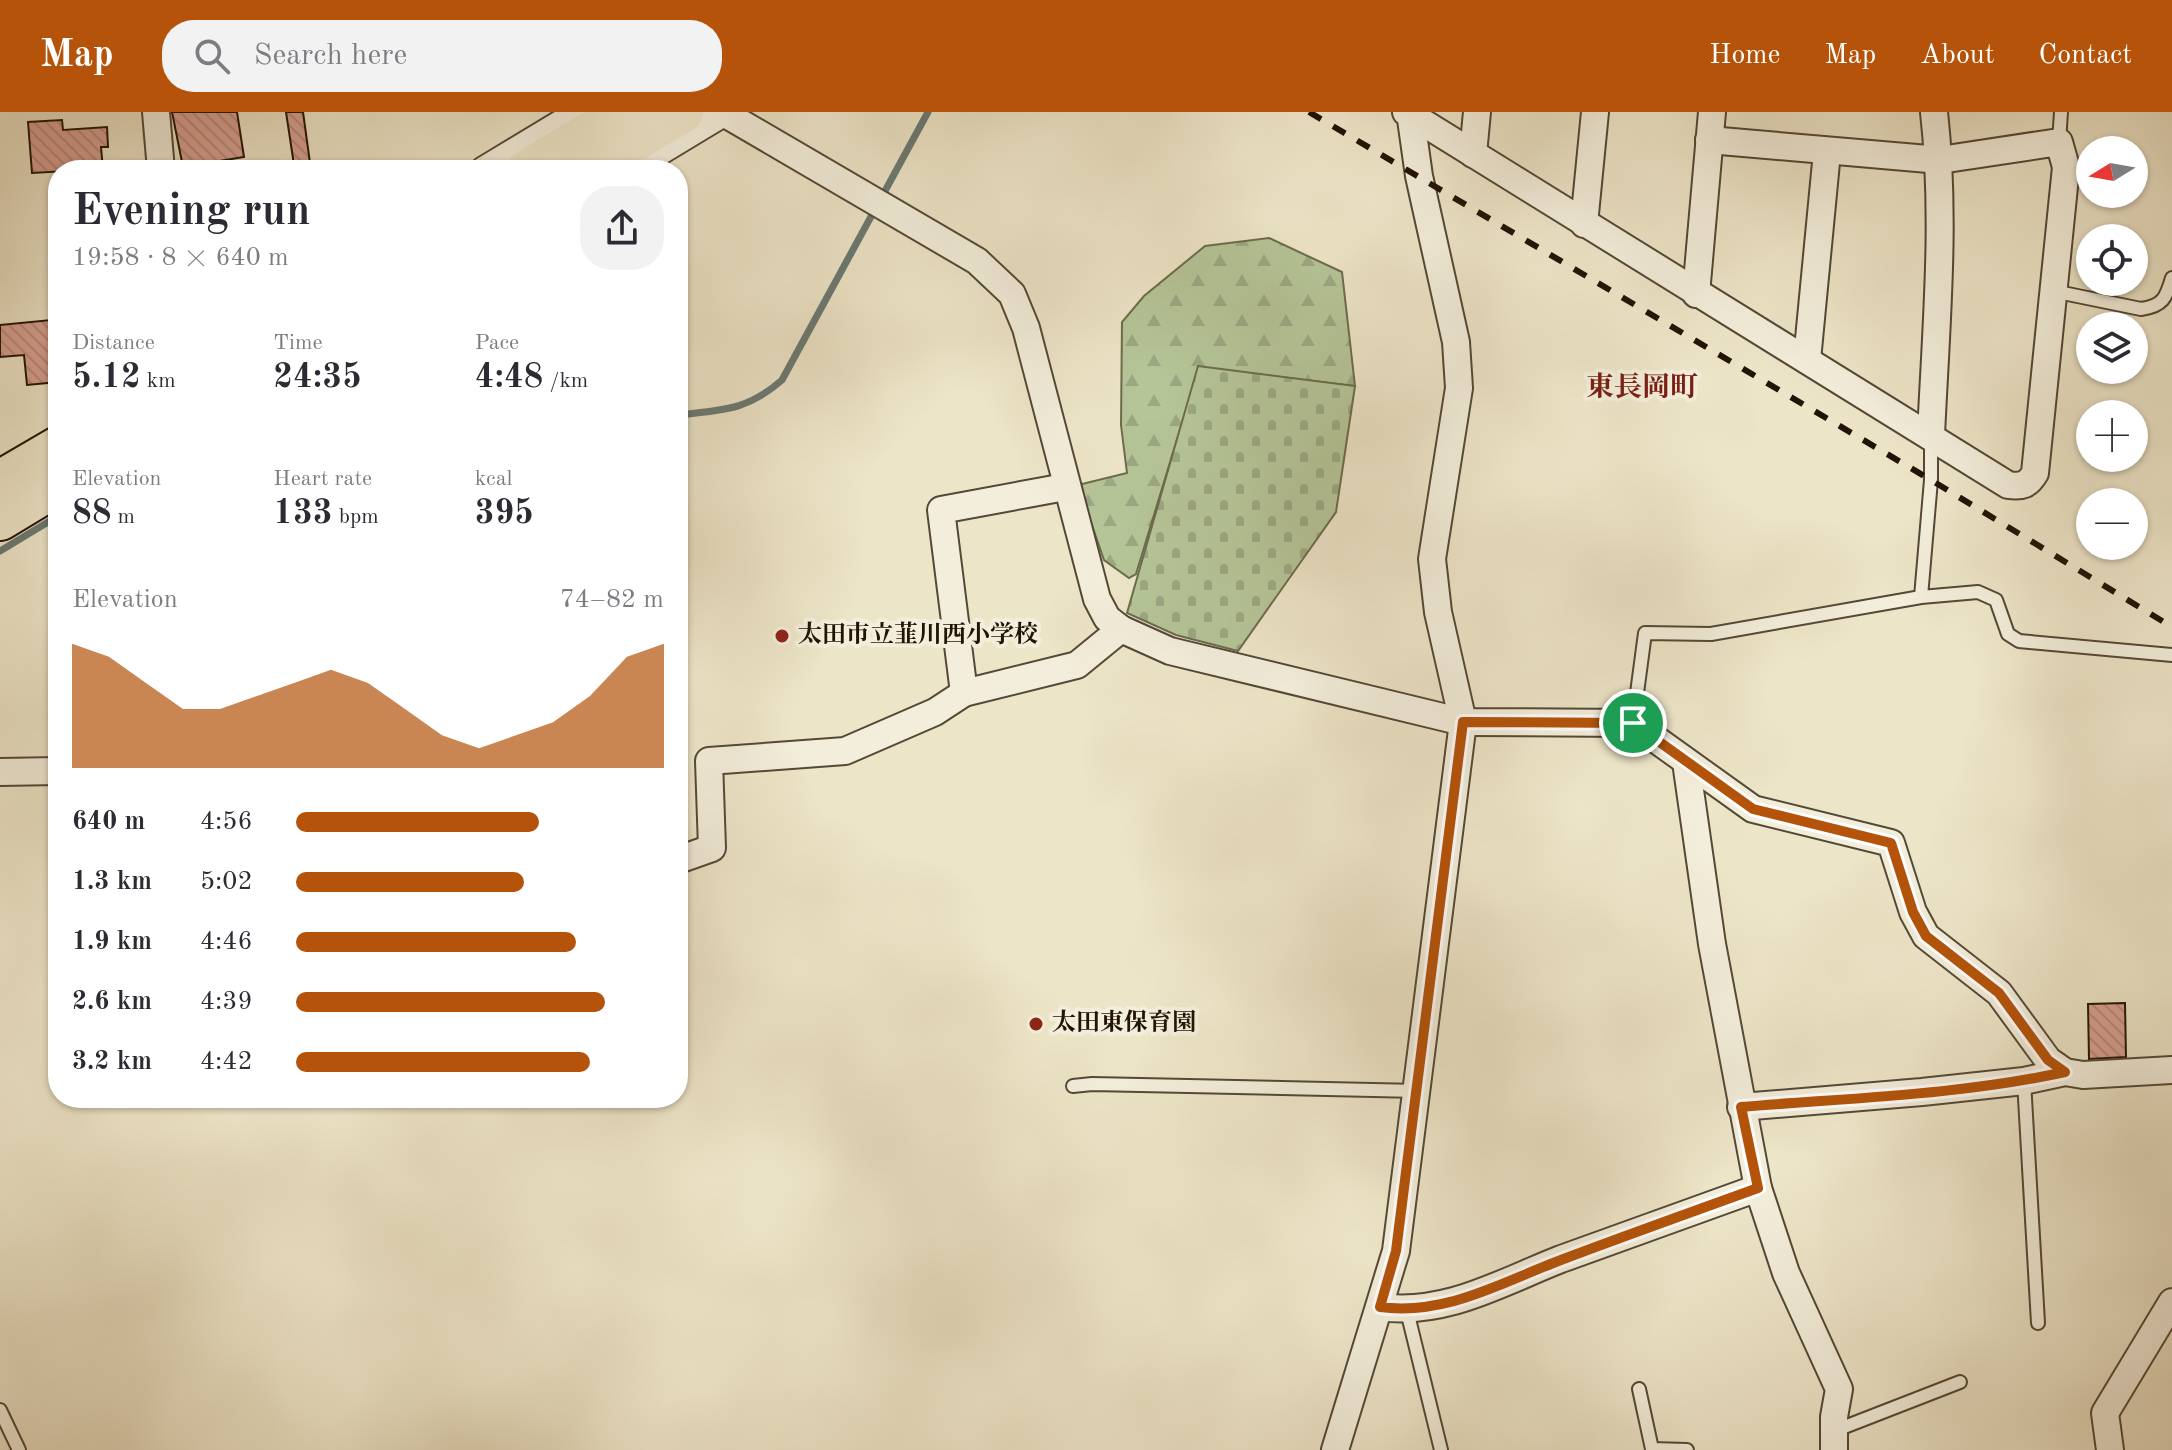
<!DOCTYPE html>
<meta charset="utf-8">
<style>
:root{--surface:#fff;--page:#f2f2f3;--text:#2b2b33;--muted:#7c7c81;--accent:#b45309}
body{margin:0;font-family:"Old Standard TT","Noto Serif JP",serif;background:var(--page);color:var(--text);height:100vh;display:flex;flex-direction:column;font-size:30px;white-space:nowrap}
*{box-sizing:border-box;margin:0}
p{font-size:26px;color:var(--muted)}
.icon{flex:none;width:44px;height:44px;fill:none;stroke:currentColor;stroke-width:2;stroke-linecap:round;stroke-linejoin:round}
.map{position:relative;flex:1;overflow:hidden}
.drawer{position:absolute;left:48px;top:48px;width:640px;height:948px;display:flex;flex-direction:column;background:var(--surface);border-radius:32px;box-shadow:0 2px 6px #0004}
.drawer>*{flex:none}
.needle{width:52px;rotate:259deg}
.tools{position:absolute;left:2076px;top:24px;display:grid;gap:16px}
.tools a{display:grid;place-items:center;width:72px;height:72px;border-radius:50%;background:var(--surface);box-shadow:0 2px 6px #0004;font-size:40px}
.pin{position:absolute;display:grid;place-items:center;width:68px;height:68px;color:#fff;margin:-34px;border:4px solid #fff;border-radius:50%;box-shadow:0 2px 8px #0007}
.round{display:grid;place-items:center;flex:none;width:84px;height:84px;border-radius:32px;background:var(--page)}
.head{display:flex;align-items:center;justify-content:space-between;height:136px;padding:0 24px}
h1{font-size:44px;font-weight:800;line-height:60px}
.stats{display:grid;grid-template-columns:repeat(3,1fr);gap:12px;height:136px;padding:8px 24px}
.stats div{display:grid;align-content:center}
.stats b{font-size:34px;font-weight:800}
.stats small{font-size:22px;font-weight:400}
.stats p{font-size:22px}
.chart{height:224px;padding:16px 24px}
.chart p{display:flex;justify-content:space-between}
.chart svg{width:100%;height:144px;margin-top:8px;fill:var(--accent);opacity:.7}
ul{padding:0 24px;list-style:none;font-size:26px}
li{display:grid;grid-template-columns:128px 96px 1fr;align-items:center;height:60px}
li i{height:20px;border-radius:10px;background:var(--accent)}
header{display:flex;align-items:center;gap:48px;box-sizing:border-box;height:112px;padding:0 40px;background:var(--accent);color:#fff}
header strong{font-size:38px}
nav{display:flex;gap:44px;margin-inline-start:auto;font-size:28px}
.search{width:560px;height:72px;background:var(--page);display:flex;align-items:center;gap:20px;box-sizing:border-box;padding:0 28px;border-radius:32px;color:var(--muted);font-size:30px}
.map>svg:first-child{display:block}
.forest{fill:url(#forest-firs);stroke:#6b6c4e;stroke-width:2}
.cemetery{fill:url(#cemetery-stones);stroke:#6b6c4e;stroke-width:2}
.lines{fill:none;stroke-linecap:round;stroke-linejoin:round}
.stream{stroke:#6a7973;stroke-width:7}
.building{fill:url(#building-back-hatch);stroke:#211305;stroke-width:2}
.service-casing{stroke:#544836;stroke-width:16}
.minor-casing{stroke:#544836;stroke-width:30}
.trunk-casing{stroke:#211305;stroke-width:46}
.service{stroke:#f3eedb;stroke-width:12}
.minor{stroke:#f3eedb;stroke-width:26}
.trunk{stroke:#ede5c8;stroke-width:42}
.rail{stroke:#211305;stroke-width:6;stroke-dasharray:14 14;stroke-linecap:butt}
.route-casing{stroke:#fff;stroke-width:16}
.route{stroke:#b45309;stroke-width:10}
.poi-dot{fill:#8f2418;stroke:#f3eedb;stroke-width:3}
.labels{text-anchor:middle;dominant-baseline:central;stroke-width:8;stroke-linejoin:round;paint-order:stroke}
.poi-label{font-size:24px;font-weight:bold;fill:#211305;stroke:#f3eedb;text-anchor:start}
.quarter-label{font-size:28px;font-weight:bold;fill:#7a1f14;stroke:#f3eedb}
</style>
<header>
<strong>Map</strong>
<div class="search"><svg class="icon" aria-label="search" viewBox="0 0 24 24"><circle cx="10" cy="10" r="6"/><path d="M15 15l6 6"/></svg>Search here</div>
<nav><a>Home</a><a>Map</a><a>About</a><a>Contact</a></nav>
</header>
<div class="map">
<svg width="2172" height="1338" viewBox="0 0 2172 1338">
<defs>
<pattern id="forest-firs" width="22" height="20" patternUnits="userSpaceOnUse" patternTransform="scale(2)"><rect width="22" height="20" fill="#b5c598"/><path d="M5 1l3.5 6h-7zM16 11l3.5 6h-7z" fill="#9ba882"/></pattern>
<pattern id="cemetery-stones" width="16" height="16" patternUnits="userSpaceOnUse" patternTransform="scale(2)"><rect width="16" height="16" fill="#b5c598"/><path d="M2 7V4a2 2 0 0 1 4 0v3zM10 15v-3a2 2 0 0 1 4 0v3z" fill="#9ba882"/></pattern>
<pattern id="building-back-hatch" width="6" height="6" patternUnits="userSpaceOnUse" patternTransform="scale(2)"><rect width="6" height="6" fill="#d7a092"/><path d="M-1 5l2 2M0 0l6 6M5-1l2 2" fill="none" stroke="#b8897c"/></pattern>
</defs>
<rect width="100%" height="100%" fill="#ede5c8"/>
<filter id="stains"><feTurbulence type="fractalNoise" baseFrequency=".0025" numOctaves="4"/><feColorMatrix values="0 0 0 0 .2 0 0 0 0 .09 0 0 0 0 .02 0 0 0 .5 -.17"/></filter>
<radialGradient id="worn" r=".72"><stop offset=".6" stop-color="#630" stop-opacity="0"/><stop offset="1" stop-color="#630" stop-opacity=".3"/></radialGradient>
<!-- forest -->
<polygon class="forest" points="1269,126 1342,160 1355,274 1199,255 1136,462 1129,466 1104,448 1078,373 1127,361 1121,313 1122,210 1144,184 1205,134"/>
<!-- cemetery -->
<polygon class="cemetery" points="1198,254 1355,274 1336,400 1238,539 1176,523 1127,501"/>
<g class="lines">
<!-- stream -->
<g class="stream">
<path d="M678,303C722,298 747,299 782,268L928,0"/>
<polyline points="0,439 58,404"/>
</g>
</g>
<!-- building -->
<g class="building">
<polygon points="172,0 237,0 244,45 183,55"/>
<polygon points="286,0 303,0 310,51 294,53"/>
<polygon points="62,8 63,18 107,15 108,35 101,35 103,57 32,61 28,10"/>
<polygon points="51,208 58,270 27,273 24,243 0,245 0,213"/>
<polygon points="2125,891 2126,945 2089,947 2088,892"/>
</g>
<g class="lines">
<!-- service casing -->
<g class="service-casing">
<g id="service">
<polyline points="2059,30 2061,0"/>
<path d="M2053,179L2141,197C2163,194 2166,186 2172,166"/>
<polyline points="1921,485 1931,368 1931,324"/>
<polyline points="1633,611 1645,521 1711,522 1921,485 1978,480 1996,488 2008,522 2019,529 2172,543"/>
<polyline points="2024,969 2038,1211"/>
<polyline points="1073,974 1092,972 1419,979"/>
<polyline points="1407,1199 1441,1338"/>
<polyline points="1639,1277 1652,1337 1687,1338"/>
<polyline points="0,1298 19,1338"/>
<polyline points="1834,1319 1960,1270"/>
</g>
</g>
<!-- minor casing -->
<g class="minor-casing">
<g id="minor">
<polyline points="156,0 161,58"/>
<polyline points="722,0 977,149 1012,182 1026,216 1097,487 1107,506 1121,517 1170,539 1463,610 1633,611 1753,697 1891,731 1913,800 1926,824 1999,881 2048,948 2065,960"/>
<path d="M1406,0L2008,373C2022,375 2028,373 2035,361L2066,55L2059,30L1940,48L1709,28"/>
<polyline points="1473,42 1477,0"/>
<polyline points="484,58 580,0"/>
<polyline points="629,58 725,0"/>
<polyline points="1584,112 1595,0"/>
<polyline points="1696,182 1712,0"/>
<polyline points="1807,248 1827,40"/>
<path d="M1931,323C1936,215 1946,107 1934,0"/>
<polyline points="964,581 941,398 1065,375"/>
<polyline points="1686,650 1712,832 1758,1076 1786,1161 1839,1277 1834,1305 1834,1338"/>
<polyline points="0,660 58,659"/>
<polyline points="678,748 712,736 709,649 845,639 935,600 964,581 1077,553 1121,517"/>
<polyline points="1741,995 1922,980 2024,969 2065,960 2083,963 2172,958"/>
<path d="M1380,1195C1446,1204 1502,1170 1561,1147C1627,1123 1692,1100 1758,1076"/>
<polyline points="1335,1338 1396,1139 1463,610 1438,500 1432,447 1459,276 1456,230 1419,64 1410,0"/>
<polyline points="2110,1338 2105,1301 2172,1190"/>
</g>
</g>
<!-- trunk casing -->
<g class="trunk-casing">
<g id="trunk">
<polyline points="599,49 682,0"/>
<polyline points="528,58 626,0"/>
<polyline points="0,370 58,336"/>
<polyline points="0,407 58,372"/>
</g>
</g>
<!-- service -->
<use href="#service" class="service"/>
<!-- minor -->
<use href="#minor" class="minor"/>
<!-- trunk -->
<use href="#trunk" class="trunk"/>
<!-- rail -->
<polyline class="rail" points="1309,0 1931,368 2172,515"/>
</g>
<g class="lines">
<!-- route casing -->
<g class="route-casing">
<path id="route" d="M1463,610L1633,611L1753,697L1891,731L1913,800L1926,824L1999,881L2048,948L2065,960C1960,983 1849,986 1741,995L1758,1076C1692,1100 1627,1123 1561,1148C1502,1170 1446,1204 1380,1195L1396,1139Z"/>
</g>
<!-- route -->
<use href="#route" class="route"/>
</g>
<!-- markers -->
<g class="poi-dot">
<circle cx="782" cy="524" r="8"/>
<circle cx="1036" cy="912" r="8"/>
</g>
<g class="labels">
<!-- poi labels -->
<g class="poi-label">
<text x="798" y="524">太田市立韮川西小学校</text>
<text x="1052" y="912">太田東保育園</text>
</g>
<!-- quarter labels -->
<g class="quarter-label">
<text x="1642" y="277">東長岡町</text>
</g>
</g>
<rect width="100%" height="100%" filter="url(#stains)"/>
<rect width="100%" height="100%" fill="url(#worn)"/>
</svg>
<div class="tools">
<a><svg class="needle" viewBox="-14 -14 28 28"><path d="M0-13l5 13h-10z" fill="#e53935"/><path d="M0 13l5-13h-10z" fill="#7c7c81"/></svg></a>
<a><svg class="icon" aria-label="locate" viewBox="0 0 24 24"><circle cx="12" cy="12" r="6"/><path d="M12 2v4M12 18v4M2 12h4M18 12h4"/></svg></a>
<a><svg class="icon" aria-label="layers" viewBox="0 0 24 24"><path d="M12 4l9 5-9 5-9-5zM3 14l9 5 9-5"/></svg></a>
<a>+</a>
<a>−</a>
</div>
<div class="pin" style="left:1633px;top:611px;background:#1e9e55"><svg class="icon" aria-label="arrive" viewBox="0 0 24 24"><path d="M6 21V4h12l-3 4 3 4H6"/></svg></div>
<section class="drawer">
<div class="head"><div><h1>Evening run</h1><p>19:58 · 8 × 640 m</p></div><a class="round"><svg class="icon" aria-label="share" viewBox="0 0 24 24"><path d="M12 15V3M7 8l5-5 5 5M5 13v7h14v-7"/></svg></a></div>
<div class="stats">
<div><p>Distance</p><b>5.12<small> km</small></b></div>
<div><p>Time</p><b>24:35</b></div>
<div><p>Pace</p><b>4:48<small> /km</small></b></div>
</div>
<div class="stats">
<div><p>Elevation</p><b>88<small> m</small></b></div>
<div><p>Heart rate</p><b>133<small> bpm</small></b></div>
<div><p>kcal</p><b>395</b></div>
</div>
<div class="chart"><p><span>Elevation</span>74–82 m</p>
<svg viewBox="0 0 160 44" preserveAspectRatio="none"><path d="M0 44V6L10 10L20 18L30 26L40 26L50 22L60 18L70 14L80 18L90 26L100 34L110 38L120 34L130 30L140 22L150 10L160 6V44z"/></svg>
</div>
<ul>
<li><b>640 m</b>4:56<i style="width:66%"></i></li>
<li><b>1.3 km</b>5:02<i style="width:62%"></i></li>
<li><b>1.9 km</b>4:46<i style="width:76%"></i></li>
<li><b>2.6 km</b>4:39<i style="width:84%"></i></li>
<li><b>3.2 km</b>4:42<i style="width:80%"></i></li>
</ul>
</section>
</div>
